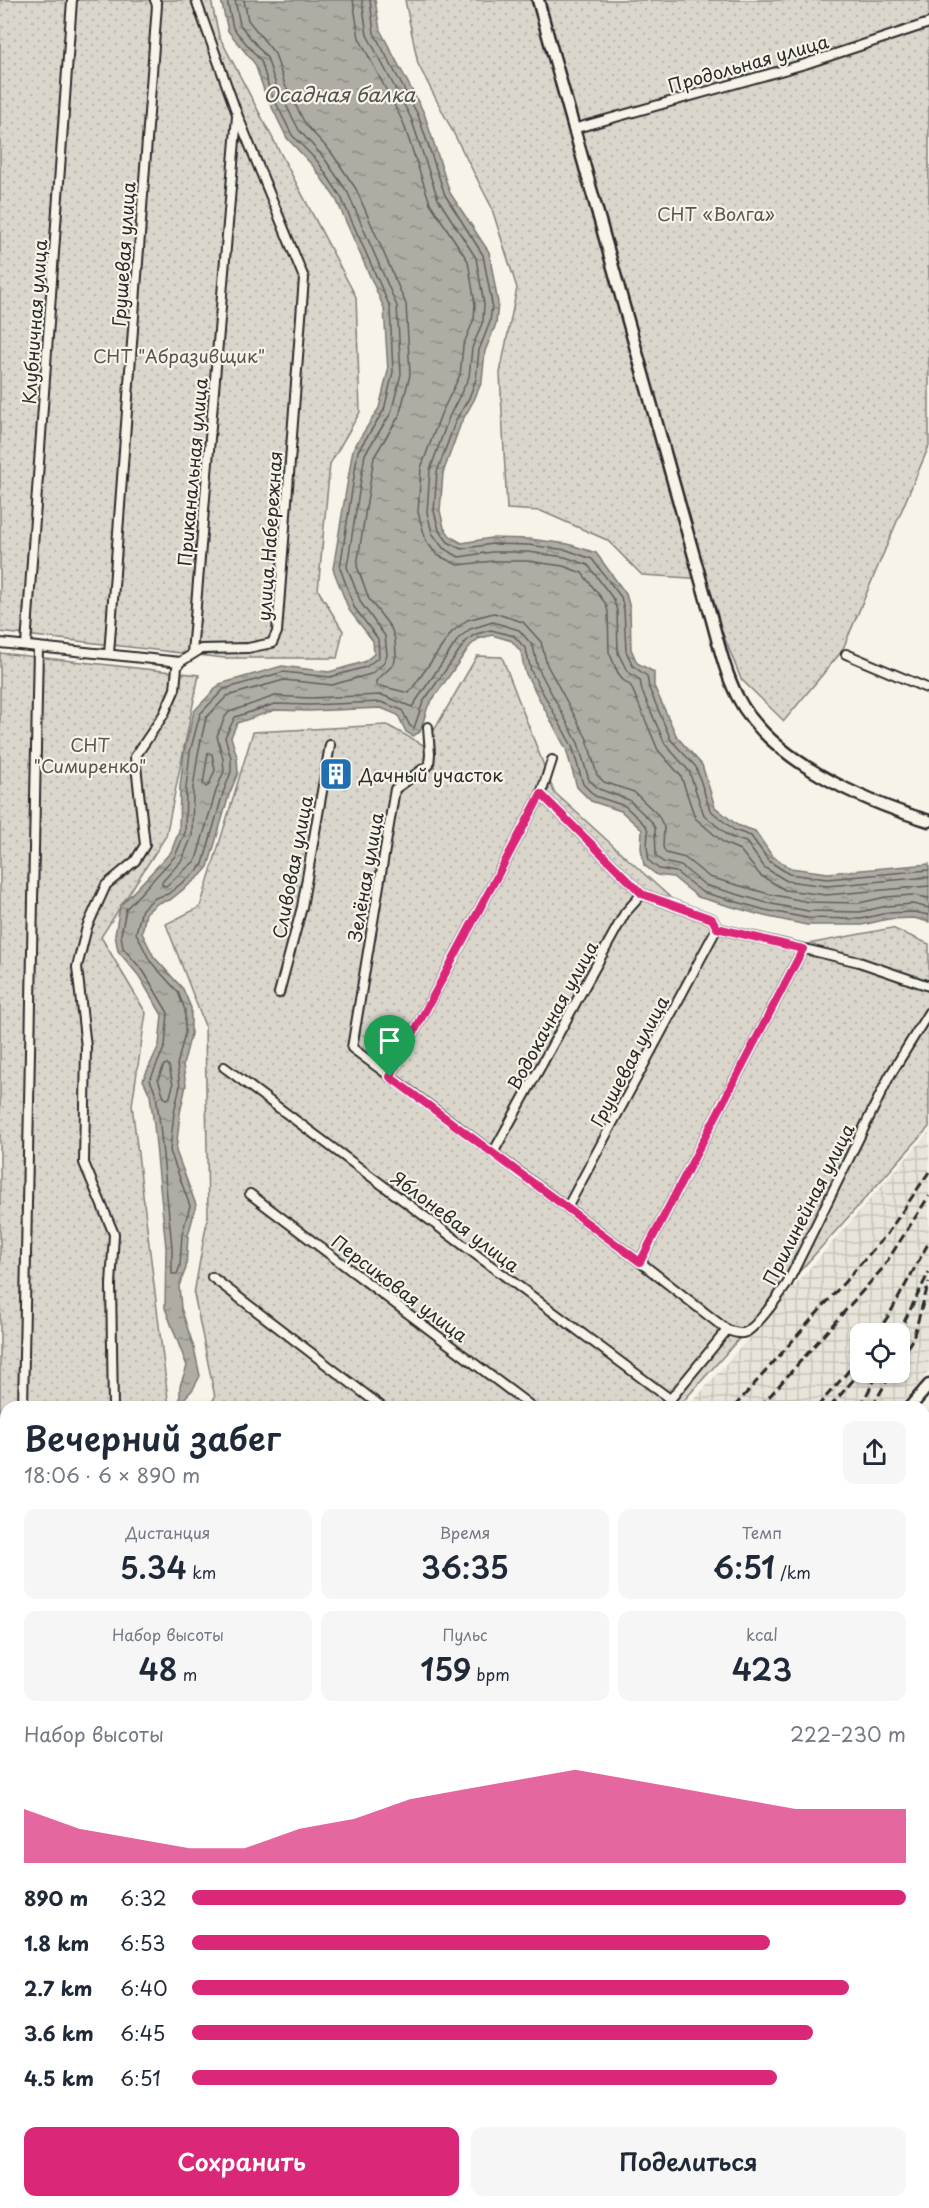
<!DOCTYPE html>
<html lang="ru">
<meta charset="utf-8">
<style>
:root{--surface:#fff;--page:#f6f6f7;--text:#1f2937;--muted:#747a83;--accent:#db2777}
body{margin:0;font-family:"Playpen Sans",sans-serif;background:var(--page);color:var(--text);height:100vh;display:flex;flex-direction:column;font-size:22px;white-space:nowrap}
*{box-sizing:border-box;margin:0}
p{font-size:20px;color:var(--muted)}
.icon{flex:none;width:33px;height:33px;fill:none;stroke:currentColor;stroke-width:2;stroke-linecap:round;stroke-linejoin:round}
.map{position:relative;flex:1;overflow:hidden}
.panel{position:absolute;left:0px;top:1401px;width:930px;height:807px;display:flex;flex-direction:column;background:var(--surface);border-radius:18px 18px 0 0;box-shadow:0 2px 4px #0004}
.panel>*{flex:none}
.controls{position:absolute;left:850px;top:1323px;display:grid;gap:12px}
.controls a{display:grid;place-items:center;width:60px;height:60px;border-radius:12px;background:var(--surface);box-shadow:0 2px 4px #0004;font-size:30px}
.pin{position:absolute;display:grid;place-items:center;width:51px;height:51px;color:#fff;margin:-62px -26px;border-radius:50% 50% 50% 0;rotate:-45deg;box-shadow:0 0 6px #0007}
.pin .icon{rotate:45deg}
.round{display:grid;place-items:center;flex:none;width:63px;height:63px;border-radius:12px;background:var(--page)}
.summary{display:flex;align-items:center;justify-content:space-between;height:102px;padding:0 24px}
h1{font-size:33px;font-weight:600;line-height:45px}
.figures{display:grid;grid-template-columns:repeat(3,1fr);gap:9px;height:102px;padding:6px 24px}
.figures div{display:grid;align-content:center;border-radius:12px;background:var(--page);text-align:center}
.figures b{font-size:30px;font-weight:600}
.figures small{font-size:16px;font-weight:400}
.figures p{font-size:16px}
.chart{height:168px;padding:12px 24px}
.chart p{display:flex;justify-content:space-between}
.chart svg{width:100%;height:108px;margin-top:6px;fill:var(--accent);opacity:.7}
.button{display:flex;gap:12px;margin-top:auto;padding:12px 24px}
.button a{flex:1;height:69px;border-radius:12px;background:var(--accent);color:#fff;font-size:24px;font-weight:600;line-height:69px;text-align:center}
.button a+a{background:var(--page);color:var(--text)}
ul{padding:0 24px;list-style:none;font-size:20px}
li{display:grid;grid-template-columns:96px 72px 1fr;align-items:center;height:45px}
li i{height:15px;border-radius:8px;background:var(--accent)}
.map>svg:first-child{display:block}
.industrial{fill:url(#industrial-grid);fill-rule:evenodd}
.garden{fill:url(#garden-dots);stroke:#82807c;stroke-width:1.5}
.water{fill:url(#water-ripples);stroke:#7a7874;stroke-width:1.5}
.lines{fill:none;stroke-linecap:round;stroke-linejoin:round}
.shore{stroke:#605f5b;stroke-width:1.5}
.minor-casing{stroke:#2b2b2b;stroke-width:12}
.tertiary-casing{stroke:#2b2b2b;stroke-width:15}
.minor{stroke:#f7f3e8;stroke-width:8}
.tertiary{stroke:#f7f3e8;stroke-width:10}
.rail{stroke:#2b2b2b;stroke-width:3;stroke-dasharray:9 4.5;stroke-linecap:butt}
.route-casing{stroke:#fff;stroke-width:12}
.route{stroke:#db2777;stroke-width:8}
.labels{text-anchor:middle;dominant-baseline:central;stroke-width:4.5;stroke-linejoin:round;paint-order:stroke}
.street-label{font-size:18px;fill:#2b2b2b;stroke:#f7f3e8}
.park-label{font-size:18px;fill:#575653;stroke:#f7f3e8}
.poi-label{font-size:18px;fill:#2b2b2b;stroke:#f7f3e8;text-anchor:start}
.water-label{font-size:20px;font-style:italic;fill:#53524f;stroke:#f7f3e8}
</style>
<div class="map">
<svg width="929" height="2208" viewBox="0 0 929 2208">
<defs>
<pattern id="industrial-grid" width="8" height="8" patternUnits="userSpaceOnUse" patternTransform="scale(1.5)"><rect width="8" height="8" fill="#e8e4da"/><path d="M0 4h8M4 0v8" fill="none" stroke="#c7c4bb"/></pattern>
<pattern id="garden-dots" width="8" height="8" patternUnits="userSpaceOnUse" patternTransform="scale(1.5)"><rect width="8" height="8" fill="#dad6cc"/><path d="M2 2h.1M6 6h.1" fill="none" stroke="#bbb8af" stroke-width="1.8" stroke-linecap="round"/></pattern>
<pattern id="water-ripples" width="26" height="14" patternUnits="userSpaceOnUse" patternTransform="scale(1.5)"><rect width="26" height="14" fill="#afaca4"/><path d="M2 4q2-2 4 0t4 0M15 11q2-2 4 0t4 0" fill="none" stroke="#8f8c86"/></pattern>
</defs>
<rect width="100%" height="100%" fill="#f7f3e8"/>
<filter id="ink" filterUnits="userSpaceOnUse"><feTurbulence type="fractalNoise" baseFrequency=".0167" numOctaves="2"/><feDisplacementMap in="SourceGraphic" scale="12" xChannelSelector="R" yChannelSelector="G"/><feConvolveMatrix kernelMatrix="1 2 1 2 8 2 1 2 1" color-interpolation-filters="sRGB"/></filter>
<g filter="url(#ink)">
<!-- industrial -->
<g class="industrial">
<path d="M929,1132V1372L899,1407H688ZM861,1334H900V1372H861Z"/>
<polygon points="6,1973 6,2202 34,2202 22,2208 0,2208 0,1976"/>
</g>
<!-- garden -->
<g class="garden">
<polygon points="0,0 211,0 219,36 356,297 360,412 330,464 318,590 343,631 337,658 224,658 0,632"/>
<polygon points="405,0 929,0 929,446 842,651 784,721 741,679 715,614 706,579 642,575 607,540 541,511 507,509 500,373 517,288 491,206 418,64"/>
<polygon points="0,653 199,675 166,836 101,937 146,1013 132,1105 169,1407 6,1407 6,1539 0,1539"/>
<polygon points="477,656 502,657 554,792 673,900 719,924 803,945 892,928 929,944 929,1127 678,1407 209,1407 215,1397 194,1294 208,1215 205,1026 166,924 200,907 253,732 387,725 425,746"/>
<polygon points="929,1459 929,1741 924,1741 924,1465"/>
<polygon points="0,1549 6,1549 6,1949 0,1951"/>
</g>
<!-- water -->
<polygon class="water" points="221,0 375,0 380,30 424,113 450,193 489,252 498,303 496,324 485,351 482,381 474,400 461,423 443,473 440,511 444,528 451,537 462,543 491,538 529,539 568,544 596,553 626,594 630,608 631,649 637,663 654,672 654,686 677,737 702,765 715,807 737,825 755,831 772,856 790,868 828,873 929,864 929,922 914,918 888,919 862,925 807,925 764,916 698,897 673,877 657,875 644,865 641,848 642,830 621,811 591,801 577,787 566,749 525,672 521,652 512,641 492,635 478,639 470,646 428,706 420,732 413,736 406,732 398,715 381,708 309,711 275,710 237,723 231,737 237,757 238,773 229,795 208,867 201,875 170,900 158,903 146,913 142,933 154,957 183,989 191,1008 191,1034 183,1065 186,1085 180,1113 176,1151 196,1205 188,1236 186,1268 179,1286 181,1308 194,1348 200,1376 193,1389 180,1403 180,1386 187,1366 165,1308 166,1248 154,1125 150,1095 143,1080 159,1045 162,1015 139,976 118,951 115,935 120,906 171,852 179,831 180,787 184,752 194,711 220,684 282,666 329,672 364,662 374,654 373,641 349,610 333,569 353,449 379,408 388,371 384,308 336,199 313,166 287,138 265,93 255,64 228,31"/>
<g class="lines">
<!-- shore -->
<g class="shore">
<polyline points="227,0 233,28 261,61 270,91 292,135 318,162 341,197 390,307 393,372 384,410 358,451 340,568 354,607 378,639 379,657 366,667 330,677 283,672 224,689 200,714 190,752 186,788 185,833 175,856 126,909 121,935 123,948 144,972 168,1013 165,1046 150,1080 156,1094 160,1125 172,1247 172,1274 177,1274 180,1266 182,1234 190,1206 170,1151 174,1112 180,1086 177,1065 185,1033 185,1010 178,992 150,961 136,933 142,909 155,898 168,894 197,871 203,864 223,793 231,772 231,758 225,737 235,717 275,704 309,705 381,702 402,710 410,726 414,728 423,702 466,641 476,634 491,630 514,636 526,649 531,671 572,746 583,784 595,796 625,806 646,826 648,831 647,847 649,861 659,869 676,872 702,892 765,910 807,918 861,919 887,913 914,912 929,915"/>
<polyline points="235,0 240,25 267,58 277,88 299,130 324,158 348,193 397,306 401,374 391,413 365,454 347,567 361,603 385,636 387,655 383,664 371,674 332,685 284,680 227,696 206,718 198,754 193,788 192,836 182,860 162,882 162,885 166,886 196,860 216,791 224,771 223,759 217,736 225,717 229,712 275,696 309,698 382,695 412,707 459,638 470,629 493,622 519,630 533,646 538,668 578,743 589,780 599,789 629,800 651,821 655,828 656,856 663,862 681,866 705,885 767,903 808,911 860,912 887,906 913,904 929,908"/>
<polyline points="244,0 248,20 275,54 285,85 306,125 331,152 356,189 406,304 410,375 399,416 374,457 357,566 369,599 391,628 395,639 396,655 394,664 376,681 376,685 409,693 452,632 467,620 494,613 523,622 541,642 547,665 587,739 597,775 604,782 634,792 658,815 664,827 663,847 666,853 685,858 709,877 769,894 809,902 859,903 886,897 913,895 929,898"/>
<polyline points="353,0 359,38 403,122 430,203 468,261 475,304 474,319 463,346 460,375 441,414 421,468 418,512 426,541 437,555 458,565 493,561 527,561 563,566 582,573 606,604 608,612 609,652 617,671 622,679 631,686 658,750 681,776 695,818 724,843 740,850 760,875 785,890 826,895 929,886"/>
<polyline points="362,0 367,35 411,118 438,199 476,258 484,304 483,321 472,348 469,377 449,417 430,470 427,512 432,533 443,548 459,557 492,552 528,552 565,557 588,565 614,600 617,611 618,653 627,671 640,680 642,691 665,744 689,771 704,815 730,837 746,842 765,868 787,881 827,886 929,877"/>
<polyline points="370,0 374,33 418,115 445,195 483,255 492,304 490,322 479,350 476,379 469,398 456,420 437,472 434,511 439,530 448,542 461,549 492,544 528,545 567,550 592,559 621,597 624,610 626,651 633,666 647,676 649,688 671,740 696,767 710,810 734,830 751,836 769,861 789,874 827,879 929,870"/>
<polygon points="208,753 212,754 215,770 209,785 206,787 203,784"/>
<polygon points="167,1064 169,1066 173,1085 170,1097 167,1099 164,1097 158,1079 164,1065"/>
</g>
<!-- minor casing -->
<g class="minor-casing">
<g id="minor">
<polyline points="573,129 805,64 929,23"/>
<polyline points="0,643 180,662"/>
<polyline points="26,645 72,0"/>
<polyline points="192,653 237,116"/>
<polyline points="109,654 157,5 155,0"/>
<polyline points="846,654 929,689"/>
<polyline points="428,727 430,754 429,765 395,789 352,1048 640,1262 727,1330"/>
<polyline points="541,794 642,894 712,919 717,928 859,962 929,986"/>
<polyline points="279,993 302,907 330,745"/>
<polyline points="224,1067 670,1399"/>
<polyline points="390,1077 541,794 552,760"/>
<polyline points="493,1153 625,913 642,894"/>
<polyline points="250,1194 532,1407"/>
<polyline points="567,1208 717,928"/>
<polyline points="640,1262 803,949"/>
<polyline points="212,1277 382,1407"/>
<polyline points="23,1407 38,647"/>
<polyline points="113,1407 111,1285 114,1234 84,1163 86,1047 77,967 87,927 106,885 135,861 145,845 135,757 164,714 175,689 177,667 180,662 201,649 248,648 272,643 277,632 304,278 237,114 196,0"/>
<path d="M664,1407L727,1330C734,1332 740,1335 746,1332C758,1326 779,1295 787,1284L889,1077L929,1012"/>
<polyline points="924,1454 929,1448"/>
<polyline points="924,1472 929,1475"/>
<polyline points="0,1531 6,1531"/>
<polyline points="0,1563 6,1562"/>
<polyline points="924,1582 929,1576"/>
<polyline points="0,1672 6,1671"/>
<polyline points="0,1764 6,1763"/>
<polyline points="924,1805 929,1793"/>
<polyline points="0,1859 6,1858"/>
<polyline points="0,1966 6,1963"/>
<polyline points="924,2199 929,2190"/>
<polyline points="884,2202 897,2208"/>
<polyline points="596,2208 597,2202"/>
<polyline points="809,2208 809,2202"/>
<polyline points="919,2208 923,2202"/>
</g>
</g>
<!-- tertiary casing -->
<g class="tertiary-casing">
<g id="tertiary">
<path d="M538,0L710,613C718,641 724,670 737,696C770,761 863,801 929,821"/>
<polyline points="910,1407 929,1385"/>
<polyline points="156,2208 167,2202"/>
</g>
</g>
<!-- minor -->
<use href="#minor" class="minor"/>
<!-- tertiary -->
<use href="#tertiary" class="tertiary"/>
<!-- rail -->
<g class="rail">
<polyline points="876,1334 889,1315 929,1242"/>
<polyline points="898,1334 929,1272"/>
<polyline points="900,1359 913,1338 929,1282"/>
<polyline points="734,1407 887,1234 929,1172"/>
<polyline points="760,1407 882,1269 929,1196"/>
<polyline points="817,1407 846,1374 861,1354"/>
<polyline points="830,1407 861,1371"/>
<polyline points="860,1407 879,1372"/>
<polyline points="872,1407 892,1372"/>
<polyline points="0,2001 6,1998"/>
<polyline points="0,2067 6,2061"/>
</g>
</g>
</g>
<g class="lines" filter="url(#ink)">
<!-- route casing -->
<g class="route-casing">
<polygon id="route" points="541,794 642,894 712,919 717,928 803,949 640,1262 390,1077"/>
</g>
<!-- route -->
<use href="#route" class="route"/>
</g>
<!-- icons -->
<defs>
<g id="building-square" transform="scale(1.725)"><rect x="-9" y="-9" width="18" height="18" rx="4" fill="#1f6fb2" stroke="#f7f3e8"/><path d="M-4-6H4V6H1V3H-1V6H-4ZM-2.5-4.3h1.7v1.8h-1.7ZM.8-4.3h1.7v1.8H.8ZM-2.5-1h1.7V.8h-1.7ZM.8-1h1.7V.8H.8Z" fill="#fff"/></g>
</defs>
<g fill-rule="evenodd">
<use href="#building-square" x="336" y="774"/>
</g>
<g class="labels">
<!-- street labels -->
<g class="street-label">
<text transform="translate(748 63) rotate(-16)">Продольная улица</text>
<text transform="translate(123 254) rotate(-86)">Грушевая улица</text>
<text transform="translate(34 322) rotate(-86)">Клубничная улица</text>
<text transform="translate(192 472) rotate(-85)">Приканальная улица</text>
<text transform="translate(269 536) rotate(-86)">улица Набережная</text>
<text transform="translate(292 867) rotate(-79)">Сливовая улица</text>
<text transform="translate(365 877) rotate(-80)">Зелёная улица</text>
<text transform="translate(552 1015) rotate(-61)">Водокачная улица</text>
<text transform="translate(629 1061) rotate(-62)">Грушевая улица</text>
<text transform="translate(808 1204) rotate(-63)">Прилинейная улица</text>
<text transform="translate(456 1221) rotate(37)">Яблоневая улица</text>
<text transform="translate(400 1288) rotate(37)">Персиковая улица</text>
</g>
<!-- park labels -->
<g class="park-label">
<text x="716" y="213">СНТ «Волга»</text>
<text x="179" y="355">СНТ "Абразивщик"</text>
<text x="90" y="744">СНТ<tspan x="90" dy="21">"Симиренко"</tspan></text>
</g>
<!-- poi labels -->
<g class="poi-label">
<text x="359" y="774">Дачный участок</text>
</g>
<!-- water labels -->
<g class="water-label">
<text x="339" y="94">Осадная балка</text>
</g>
</g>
</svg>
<div class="controls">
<a><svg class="icon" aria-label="locate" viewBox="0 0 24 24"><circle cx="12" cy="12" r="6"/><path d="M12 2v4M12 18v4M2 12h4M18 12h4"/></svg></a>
</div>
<div class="pin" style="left:390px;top:1077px;background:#1e9e55"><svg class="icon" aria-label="arrive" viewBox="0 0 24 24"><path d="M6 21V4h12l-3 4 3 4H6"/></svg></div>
<section class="panel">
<div class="summary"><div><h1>Вечерний забег</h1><p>18:06 · 6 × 890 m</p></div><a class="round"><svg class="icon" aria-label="share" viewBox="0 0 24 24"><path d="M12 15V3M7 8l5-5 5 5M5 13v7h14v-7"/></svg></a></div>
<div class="figures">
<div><p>Дистанция</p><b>5.34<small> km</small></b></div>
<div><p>Время</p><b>36:35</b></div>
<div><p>Темп</p><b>6:51<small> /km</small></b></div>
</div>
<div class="figures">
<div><p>Набор высоты</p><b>48<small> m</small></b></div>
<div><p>Пульс</p><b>159<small> bpm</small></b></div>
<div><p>kcal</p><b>423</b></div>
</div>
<div class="chart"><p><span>Набор высоты</span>222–230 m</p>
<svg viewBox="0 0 160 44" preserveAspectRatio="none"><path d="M0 44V22L10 30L20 34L30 38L40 38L50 30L60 26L70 18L80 14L90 10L100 6L110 10L120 14L130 18L140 22L150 22L160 22V44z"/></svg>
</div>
<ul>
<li><b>890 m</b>6:32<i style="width:100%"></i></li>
<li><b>1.8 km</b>6:53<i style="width:81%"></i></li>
<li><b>2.7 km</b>6:40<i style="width:92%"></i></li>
<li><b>3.6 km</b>6:45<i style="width:87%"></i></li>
<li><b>4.5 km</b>6:51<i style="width:82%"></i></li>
</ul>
<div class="button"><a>Сохранить</a><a>Поделиться</a></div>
</section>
</div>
